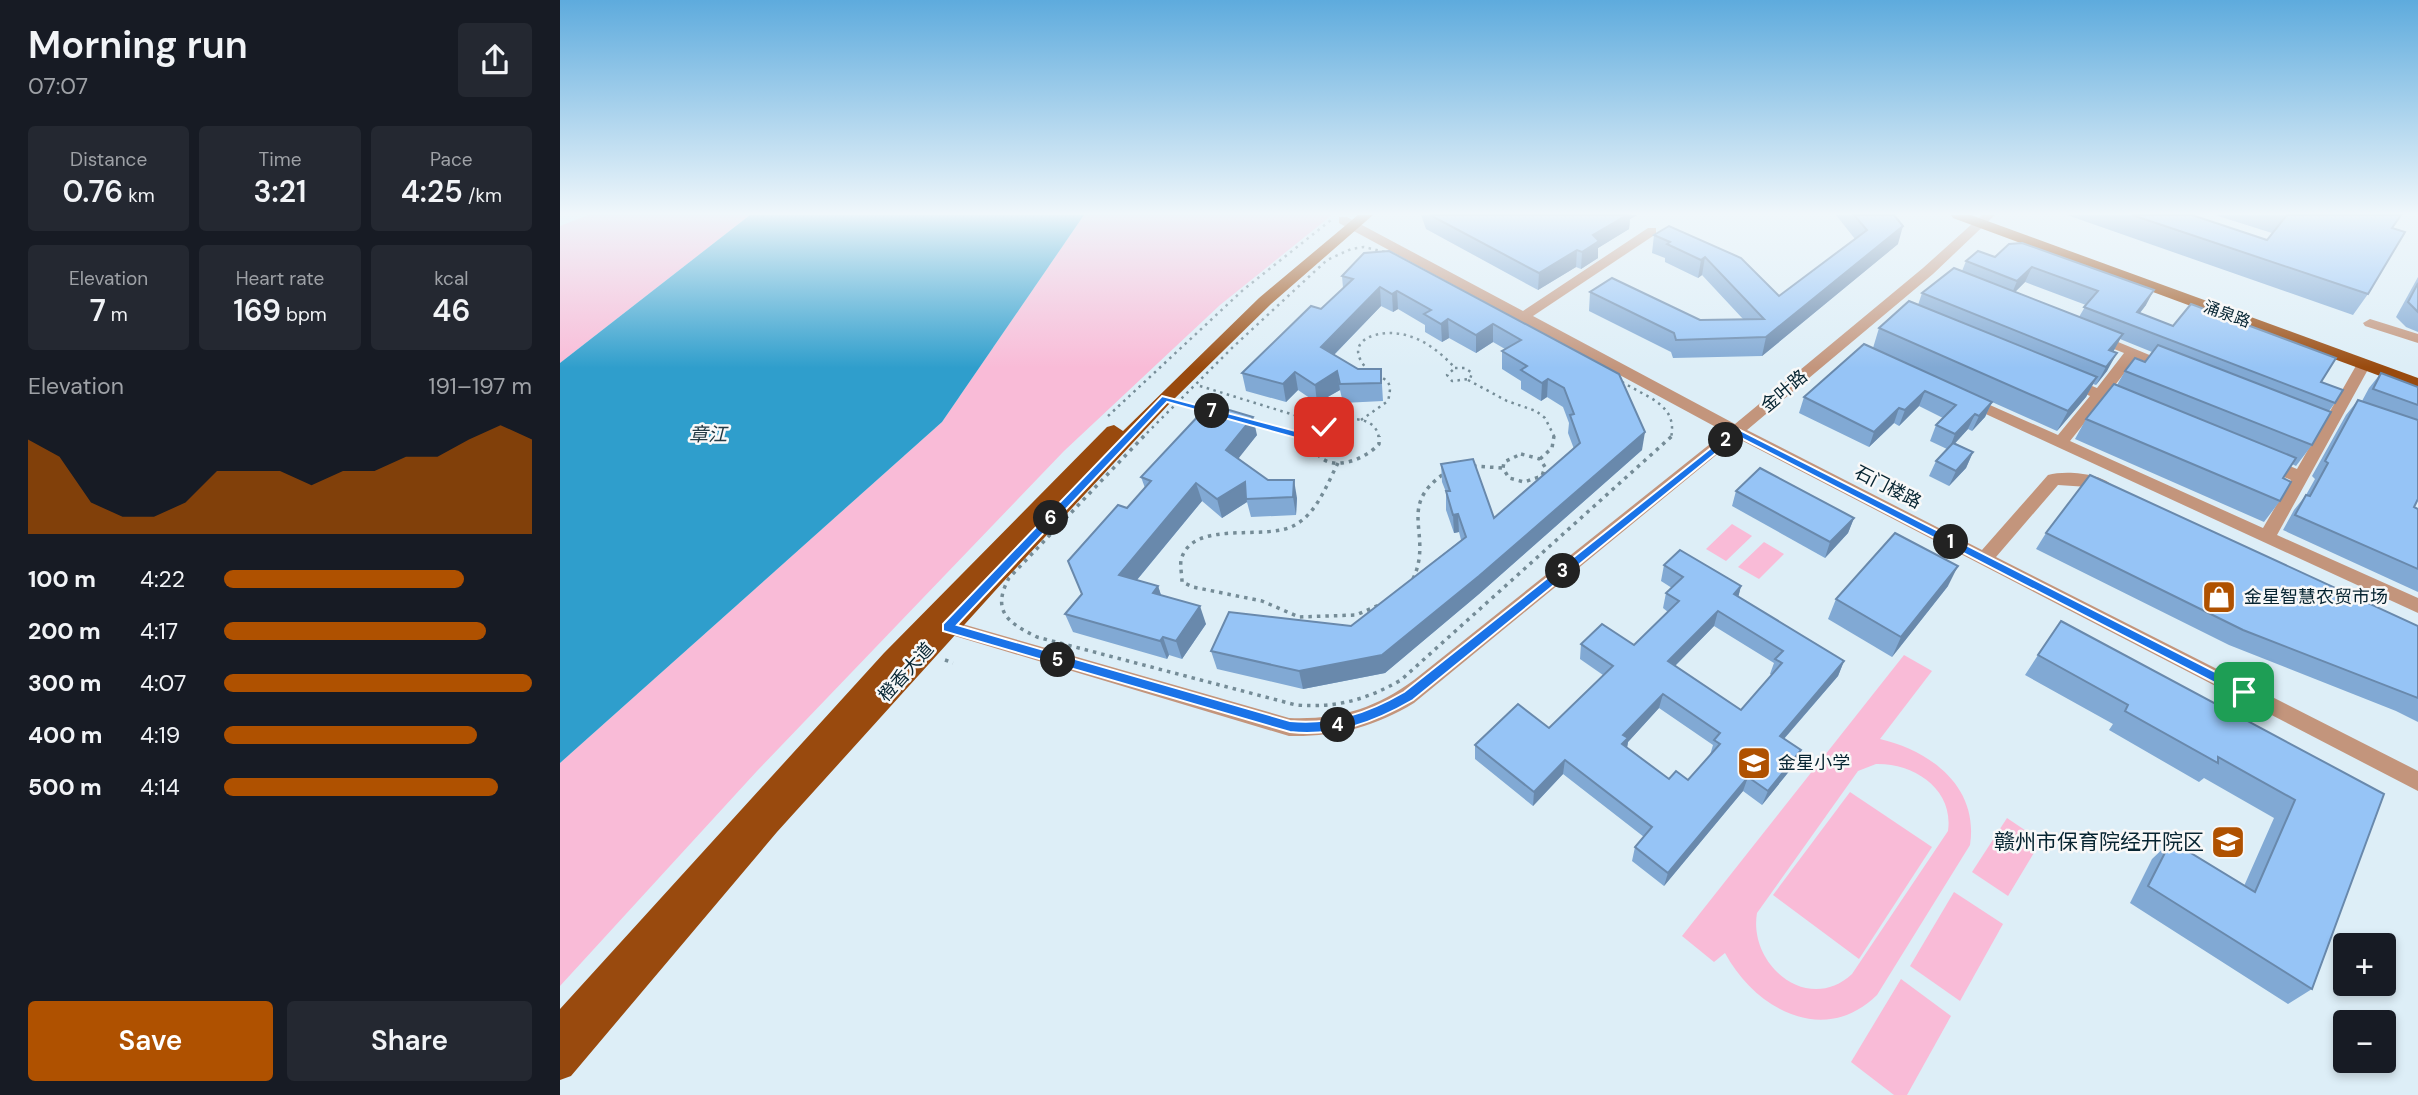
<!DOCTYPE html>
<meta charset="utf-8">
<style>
:root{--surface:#171b24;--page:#242831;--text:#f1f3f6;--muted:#9ea1a6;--accent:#af5100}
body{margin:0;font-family:"DM Sans","Noto Sans SC",sans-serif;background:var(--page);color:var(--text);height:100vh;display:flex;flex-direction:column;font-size:26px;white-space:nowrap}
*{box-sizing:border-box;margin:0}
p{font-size:23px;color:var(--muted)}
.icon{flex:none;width:38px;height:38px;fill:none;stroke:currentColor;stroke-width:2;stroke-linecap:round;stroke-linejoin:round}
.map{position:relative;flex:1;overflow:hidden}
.sheet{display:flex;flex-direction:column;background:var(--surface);width:560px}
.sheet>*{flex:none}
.fabs{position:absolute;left:1773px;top:933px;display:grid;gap:14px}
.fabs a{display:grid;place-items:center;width:63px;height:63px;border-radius:7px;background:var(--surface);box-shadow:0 4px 10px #0003;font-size:35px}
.pin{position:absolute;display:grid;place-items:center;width:60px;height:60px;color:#fff;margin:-30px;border-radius:14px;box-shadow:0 4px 10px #0006}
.km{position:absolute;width:35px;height:35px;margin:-18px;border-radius:50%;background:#222;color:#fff;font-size:19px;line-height:35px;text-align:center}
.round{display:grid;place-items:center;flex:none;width:74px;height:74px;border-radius:7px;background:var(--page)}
.summary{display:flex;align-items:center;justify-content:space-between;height:119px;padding:0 28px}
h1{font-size:38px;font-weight:600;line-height:52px}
.metrics{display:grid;grid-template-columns:repeat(3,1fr);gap:10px;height:119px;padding:7px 28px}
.metrics div{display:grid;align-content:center;border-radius:7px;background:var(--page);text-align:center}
.metrics b{font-size:30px;font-weight:600}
.metrics small{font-size:19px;font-weight:400}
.metrics p{font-size:19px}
.chart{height:196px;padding:14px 28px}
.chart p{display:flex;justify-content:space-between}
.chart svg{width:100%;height:126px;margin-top:7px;fill:var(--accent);opacity:.7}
.action{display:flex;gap:14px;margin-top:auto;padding:14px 28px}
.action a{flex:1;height:80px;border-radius:7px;background:var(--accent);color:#fff;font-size:28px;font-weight:600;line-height:80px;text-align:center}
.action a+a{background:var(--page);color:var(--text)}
ul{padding:0 28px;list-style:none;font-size:23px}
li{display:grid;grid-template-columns:112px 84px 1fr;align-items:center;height:52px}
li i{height:18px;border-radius:9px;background:var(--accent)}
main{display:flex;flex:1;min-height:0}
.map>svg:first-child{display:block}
.green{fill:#f9bbd7;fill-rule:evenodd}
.water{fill:#2f9ecc}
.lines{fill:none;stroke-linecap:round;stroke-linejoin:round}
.path-far1{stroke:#758c97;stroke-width:2.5;stroke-dasharray:2.5 4.5;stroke-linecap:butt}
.path{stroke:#758c97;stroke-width:3.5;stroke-dasharray:3.5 5;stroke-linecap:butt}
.minor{fill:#c3957c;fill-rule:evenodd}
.major{fill:#994a0e;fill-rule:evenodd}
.wall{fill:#81a9d4;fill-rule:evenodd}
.shaded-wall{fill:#6989ac}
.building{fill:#96c4f6;stroke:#6989ac;stroke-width:2;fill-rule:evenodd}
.route{fill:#1a73e8;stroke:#fff;stroke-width:2}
.labels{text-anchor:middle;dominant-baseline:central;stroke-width:5;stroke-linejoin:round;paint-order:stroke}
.far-street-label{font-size:16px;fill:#062431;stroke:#f8f8f8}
.street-label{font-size:18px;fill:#062431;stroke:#f8f8f8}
.poi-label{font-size:18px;fill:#062431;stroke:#f8f8f8;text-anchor:start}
.water-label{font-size:19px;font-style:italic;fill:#223944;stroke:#f8f8f8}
.near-poi-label{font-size:21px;fill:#062431;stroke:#f8f8f8;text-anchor:end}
</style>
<main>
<section class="sheet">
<div class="summary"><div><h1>Morning run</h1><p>07:07</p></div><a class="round"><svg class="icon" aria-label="share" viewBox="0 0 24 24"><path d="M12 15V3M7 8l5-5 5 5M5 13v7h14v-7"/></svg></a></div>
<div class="metrics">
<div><p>Distance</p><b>0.76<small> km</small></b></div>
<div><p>Time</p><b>3:21</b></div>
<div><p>Pace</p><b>4:25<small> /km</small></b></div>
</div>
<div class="metrics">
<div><p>Elevation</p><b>7<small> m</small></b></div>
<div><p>Heart rate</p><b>169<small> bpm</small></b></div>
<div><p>kcal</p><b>46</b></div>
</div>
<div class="chart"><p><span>Elevation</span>191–197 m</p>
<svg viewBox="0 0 160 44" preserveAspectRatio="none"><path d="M0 44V11L10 17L20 33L30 38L40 38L50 33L60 22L70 22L80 22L90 27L100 22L110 22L120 17L130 17L140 11L150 6L160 11V44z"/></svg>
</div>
<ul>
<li><b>100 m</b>4:22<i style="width:78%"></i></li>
<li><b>200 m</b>4:17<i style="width:85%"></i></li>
<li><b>300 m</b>4:07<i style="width:100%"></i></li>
<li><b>400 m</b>4:19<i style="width:82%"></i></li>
<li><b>500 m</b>4:14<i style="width:89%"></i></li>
</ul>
<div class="action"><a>Save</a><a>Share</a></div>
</section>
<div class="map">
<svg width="1858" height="1095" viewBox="0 0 1858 1095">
<rect width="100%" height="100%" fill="#ddeef7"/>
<!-- green -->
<g class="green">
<polygon points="28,215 190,215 0,363 0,226"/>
<polygon points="524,215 772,215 660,305 504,451 197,771 0,986 0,763 382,422"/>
<polygon points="1172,524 1192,536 1166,561 1146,549"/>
<polygon points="1204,542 1224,554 1199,579 1178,567"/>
<path d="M1344,655L1372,671L1320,739C1371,751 1419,787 1410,845L1317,995C1264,1047 1195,1009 1165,953L1154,962L1122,936ZM1316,764C1354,763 1394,789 1388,831L1292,974C1248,1015 1188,965 1197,913L1298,771Z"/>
<polygon points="1290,792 1372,847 1299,959 1213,895"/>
<polygon points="1447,818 1481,841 1448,896 1412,872"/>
<polygon points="1394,892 1443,924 1400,1001 1350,966"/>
<polygon points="1341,979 1391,1016 1347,1095 1334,1095 1291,1062"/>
</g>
<!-- water -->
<polygon class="water" points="190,215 524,215 382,422 0,763 0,363"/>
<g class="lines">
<!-- path-far1 -->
<g class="path-far1">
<polygon points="895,368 905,368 912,373 910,379 892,381 887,375"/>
<path d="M809,371C777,339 823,327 849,336C868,342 882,354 895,368"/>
<polyline points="908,380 947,401 976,411 985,418 995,438"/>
<polyline points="640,386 757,422"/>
<polyline points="623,403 656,413"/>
<polyline points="548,416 683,290 771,220"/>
<path d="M801,420L828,401C831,388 832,382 819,376"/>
<polyline points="690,422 746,438"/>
<path d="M763,426C780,418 815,412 819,438"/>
<path d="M582,438L673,347L767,260L791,249L804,247L825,252L1091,398C1107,408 1115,418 1111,438"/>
<polyline points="751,438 741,436 739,428 747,422 757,422 764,431 754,438"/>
</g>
<!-- path -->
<g class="path">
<path d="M584,436L449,578C431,611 448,623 477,637L736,705C776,708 806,700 841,680L1112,436"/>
<polyline points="739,436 747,438"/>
<polyline points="741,436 753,438 756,436"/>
<path d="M753,438C755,477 801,464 819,444V436"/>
<polygon points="961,454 980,459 985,467 982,476 964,482 949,478 943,468 944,462"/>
<polyline points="980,459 992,448 994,436"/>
<path d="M778,463C767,484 757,513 735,525C706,542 632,518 621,560C620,567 622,575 622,582L633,587L702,601L739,617L796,615L819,605"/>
<polyline points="913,466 943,468"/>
<path d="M853,579C874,534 835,507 885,473"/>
<polyline points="385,660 393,663"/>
</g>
<!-- minor -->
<g class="minor">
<path d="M1422,215H1435L1373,274L1187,430L1422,550L1488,475C1506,470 1543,473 1555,488L1553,492L1547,494L1528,487L1498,485L1436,557L1858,771V791L1177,438L854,703C815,727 775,737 729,736L378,631L371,629L369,624L371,619L378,617L729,718C777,720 815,709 854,680L1165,432L779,223V217H787L963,311L1088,228H1096V234L973,316L1175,424L1363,268Z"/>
<polygon points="1810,319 1858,334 1858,343 1805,326 1803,323"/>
<polygon points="1534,332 1616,366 1609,370 1576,358 1549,393 1573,405 1570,408 1565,410 1542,401 1510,441 1703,528 1731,480 1701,467 1699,463 1701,459 1713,459 1737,469 1797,364 1799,361 1809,361 1811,364 1717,535 1858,598 1858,613 1404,404 1401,401 1409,396 1414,398 1498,435 1530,396 1505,385 1503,382 1505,379 1515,379 1537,388 1564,353 1529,339 1529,333"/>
</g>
<!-- major -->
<g class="major">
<polygon points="798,215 813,215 711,304 611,402 443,582 217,832 11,1076 0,1080 0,1009 324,653 547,427 554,425 563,431 699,298"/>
<polygon points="1391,215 1411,215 1858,378 1858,390 1393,218"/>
</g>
</g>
<!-- wall -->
<g class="wall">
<polygon points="861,215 1077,215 1070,219 1069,229 1038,248 1038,258 1021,269 1016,267 978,290 866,229"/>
<polygon points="1276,215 1334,215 1338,244 1202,356 1113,358 1111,352 1029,311 1030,292 1140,320 1183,319 1142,275 1138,278 1105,262 1105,258 1092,253 1094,235 1109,226 1219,296 1295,239"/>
<polygon points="1507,215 1632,215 1707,240 1712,233 1655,215 1841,215 1832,228 1808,294 1793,315"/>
<path d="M1449,244L1586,305L1580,313L1761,382L1775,403L1769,411L1752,445L1736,466L1732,464L1723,478L1720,501L1704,522L1515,439L1526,419L1557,385L1565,371L1585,362L1592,352L1560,339L1553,352L1547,371L1536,385L1533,384L1526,397L1497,431L1432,402L1425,417L1412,431L1408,429L1395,443L1413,452L1406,468L1389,486L1369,476L1376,461L1387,449L1370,441L1376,425L1383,418L1359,406L1339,426L1334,423L1309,447L1239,413L1244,397L1313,348L1319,328L1358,305L1362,293L1402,271L1406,261L1435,257ZM1465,282L1526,305L1519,317L1455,292Z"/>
<polygon points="804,253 1059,374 1082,450 919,594 825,673 743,689 657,669 651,651 791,626 901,540 899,532 894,533 886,510 886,492 882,482 881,464 934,518 1014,449 1008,433 1009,423 1003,407 987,397 981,401 961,389 961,381 942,369 942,351 945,349 933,342 916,353 889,338 882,342 865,332 865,325 838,309 833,312 821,306 774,355 798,369 821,369 823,401 783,403 780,390 757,403 738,390 726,402 686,391 682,373 761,309 783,288 782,276"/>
<polygon points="1858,277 1858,332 1846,327 1836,317"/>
<polygon points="1821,373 1858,387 1858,499 1854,507 1858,509 1858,592 1723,530 1734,510 1746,495 1755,479 1752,476 1786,415 1798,400 1802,401 1809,388"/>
<polygon points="651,415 697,435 678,458 708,480 737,498 736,515 691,517 687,502 662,518 642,501 577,580 598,586 601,595 646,624 622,659 609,655 607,659 513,632 505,614 522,594 567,508 585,488 581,477"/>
<polygon points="1176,491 1294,518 1288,533 1265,558 1172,506"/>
<polygon points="1486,533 1858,626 1858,722 1836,711 1669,645 1476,549"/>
<path d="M1104,565L1181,586L1178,597L1284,661L1278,676L1224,739L1241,750L1235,764L1202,805L1183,791L1104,886L1072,861L1075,847L1084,837L1003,774L973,806L915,759V745L989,728L1043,675L1020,659L1021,644L1074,645L1108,612L1103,608L1106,593L1112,588L1101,581ZM1154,626L1214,663L1210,674L1212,675L1181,710L1115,666ZM1099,708L1153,745L1150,755L1128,780L1109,779L1067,748L1068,742Z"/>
<polygon points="1388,586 1332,657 1268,619 1276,599"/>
<polygon points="1478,655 1824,794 1752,989 1728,1004 1570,903 1592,859 1611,841 1684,886 1714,818 1644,778 1639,782 1549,730 1553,724 1465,675"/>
</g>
<!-- shaded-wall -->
<g class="shaded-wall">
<polygon points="1061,215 1077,215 1070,219 1069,229 1038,248 1038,258 1021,269 1022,252 1033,235"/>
<polygon points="1343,226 1338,244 1202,356 1206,337"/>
<polygon points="1017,250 1016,267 978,290 979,273"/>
<polygon points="1145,257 1142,275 1138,278 1141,260"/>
<polygon points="1472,267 1465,282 1451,296 1457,281"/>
<polygon points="820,287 821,306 764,365 761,347"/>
<polygon points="1594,290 1586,305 1570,325 1577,312"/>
<polygon points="837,291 838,309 833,312 832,294"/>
<polygon points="888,319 889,338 882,342 881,324"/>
<polygon points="933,324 933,342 916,353 916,335"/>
<polygon points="1563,334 1553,352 1549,350"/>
<polygon points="1557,353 1547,371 1536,385 1546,367"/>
<polygon points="777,371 780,390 757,403 755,385"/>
<polygon points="735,372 738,390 726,402 723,384"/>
<polygon points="1537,377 1526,397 1497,431 1508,411"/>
<polygon points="988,379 987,397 981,401 982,383"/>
<polygon points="1365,391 1359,406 1339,426 1345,410"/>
<polygon points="1432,402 1425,417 1412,431 1419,416"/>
<polygon points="1339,408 1334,423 1309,447 1314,432"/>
<polygon points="1415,414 1408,429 1389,450 1395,434"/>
<polygon points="693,417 697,435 671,468 666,450"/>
<polygon points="1085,432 1082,450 919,594 825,673 743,689 739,671"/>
<polygon points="1413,452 1406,468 1389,486 1396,471"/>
<polygon points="734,480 737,498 736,515 733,497"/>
<polygon points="685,482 687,502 662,518 657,499"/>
<polygon points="636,483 642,501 566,593 559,575"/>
<polygon points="898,514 899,532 894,533 893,515"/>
<polygon points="1294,518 1288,533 1265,558 1270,542"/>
<polygon points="1398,566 1388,586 1332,657 1341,637"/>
<polygon points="598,586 604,604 593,593"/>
<polygon points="1181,586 1177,602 1174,594"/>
<polygon points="640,606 646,624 622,659 616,641"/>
<polygon points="1158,611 1154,626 1105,676 1108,661"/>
<polygon points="603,637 609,655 607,659 600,641"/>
<polygon points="1284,661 1278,676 1214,750 1220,736"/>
<polygon points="1103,694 1099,708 1068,742 1066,753 1060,759 1063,735"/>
<polygon points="1241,750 1235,764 1202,805 1208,791"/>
<polygon points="1005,760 1003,774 973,806 974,792"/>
<polygon points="1188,777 1183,791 1104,886 1108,873"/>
</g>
<!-- building -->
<g class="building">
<polygon points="870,215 1067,215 1033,235 1039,241 1022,252 1017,250 979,273"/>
<polygon points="1294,215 1334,215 1343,226 1206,337 1116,340 1114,333 1030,292 1052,278 1140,320 1204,319 1145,257 1141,260 1107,244 1110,242 1094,235 1109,226 1181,258 1219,296 1307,230"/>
<polygon points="1572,215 1632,215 1707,240 1727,215 1841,215 1832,228 1845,232 1808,294"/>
<polygon points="1462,243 1594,290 1577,312 1613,326 1631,304 1776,358 1761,382 1783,390 1775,403 1524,307 1538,291 1472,267 1457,281 1406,261 1418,251 1435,257 1449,244"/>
<polygon points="829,251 1059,374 1085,432 919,576 822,655 739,671 651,651 669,612 791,626 906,537 898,514 893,515 886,491 890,491 881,464 913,459 934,518 1020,443 1010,415 1014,414 1004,388 988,379 982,383 961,370 967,366 942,351 961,340 933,324 916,335 888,319 881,324 864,314 871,310 837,291 832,294 820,287 761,347 798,369 821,369 821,383 780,384 777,371 755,385 735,372 723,384 682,373 751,306 761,309 793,279 782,276 804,253"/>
<polygon points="1394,268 1563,334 1549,350 1557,353 1546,367 1362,293"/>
<polygon points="1858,283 1858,312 1848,302"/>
<polygon points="1349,301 1537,377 1508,411 1319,328"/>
<polygon points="1304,344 1432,402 1419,416 1415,414 1395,434 1376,425 1396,405 1365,391 1345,410 1339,408 1314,432 1244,397"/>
<polygon points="1598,345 1771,412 1752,445 1565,371 1575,358 1585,362"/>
<polygon points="1821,373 1858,387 1858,405 1813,389"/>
<polygon points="1554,384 1736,458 1723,478 1731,482 1720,501 1526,419"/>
<polygon points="1798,400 1858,420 1858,499 1854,507 1858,509 1858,569 1735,515 1746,495 1750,496 1768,463 1765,461"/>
<polygon points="659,407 693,417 666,450 708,480 734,480 733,497 686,499 685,482 657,499 636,483 559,575 598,586 593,593 640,606 616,641 603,637 600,641 505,614 522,594 508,561 558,505 567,508 591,481 581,477 642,412 651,415"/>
<polygon points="1393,443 1413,452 1396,471 1376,461"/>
<polygon points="1200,468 1294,518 1270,542 1176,491"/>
<polygon points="1530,475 1858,626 1858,698 1683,630 1486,533"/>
<polygon points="1335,533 1398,566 1341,637 1276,599"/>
<path d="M1120,550L1181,586L1174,594L1284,661L1220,736L1241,750L1208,791L1188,777L1108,873L1075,847L1092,827L1005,760L974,792L915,745L958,704L989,728L1053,666L1021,644L1042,624L1074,645L1119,601L1106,593L1123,577L1104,565ZM1158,611L1223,651L1215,659L1222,663L1181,710L1108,661ZM1103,694L1160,733L1154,740L1160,744L1128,780L1116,771L1109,779L1062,744L1068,738L1063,735Z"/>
<polygon points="1501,621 1824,794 1752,989 1588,886 1611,841 1695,892 1735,800 1658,757 1658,763 1565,711 1568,705 1478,655"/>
</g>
<!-- sky -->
<linearGradient id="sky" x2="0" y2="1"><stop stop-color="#5eabdd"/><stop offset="0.58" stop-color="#f0f7fb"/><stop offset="1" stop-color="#f0f7fb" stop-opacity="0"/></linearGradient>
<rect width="1858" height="368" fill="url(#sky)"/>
<!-- route -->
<path class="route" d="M602,396L747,434L755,433L760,425L769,427L762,439L747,441L607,402L397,625L730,721C772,725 808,713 844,692L1176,428L1689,689L1691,692L1684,698L1680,696L1177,436L853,700C815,722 775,737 730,732L383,631V624Z"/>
<!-- icons -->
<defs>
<g id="shop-square" transform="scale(1.75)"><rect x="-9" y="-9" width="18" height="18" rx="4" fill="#af5100" stroke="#f8f8f8"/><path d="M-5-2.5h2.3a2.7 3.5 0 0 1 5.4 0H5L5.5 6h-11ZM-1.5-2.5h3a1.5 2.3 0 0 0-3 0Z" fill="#fff"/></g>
<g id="school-square" transform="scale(1.75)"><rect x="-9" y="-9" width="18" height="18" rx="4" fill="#af5100" stroke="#f8f8f8"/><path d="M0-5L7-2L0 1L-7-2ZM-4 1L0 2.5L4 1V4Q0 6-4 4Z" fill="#fff"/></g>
</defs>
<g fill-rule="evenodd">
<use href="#shop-square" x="1659" y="597"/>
<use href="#school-square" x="1194" y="763"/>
<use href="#school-square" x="1668" y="842"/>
</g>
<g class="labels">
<!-- far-street labels -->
<g class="far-street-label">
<text transform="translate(1667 314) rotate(20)">涌泉路</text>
</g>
<!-- street labels -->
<g class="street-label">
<text transform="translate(1224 391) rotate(-40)">金叶路</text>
<text transform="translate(1328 487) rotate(27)">石门楼路</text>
<text transform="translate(346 672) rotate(-48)">橙香大道</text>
</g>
<!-- poi labels -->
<g class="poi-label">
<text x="1684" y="597">金星智慧农贸市场</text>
<text x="1218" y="763">金星小学</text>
</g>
<!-- water labels -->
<g class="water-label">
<text x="148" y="434">章江</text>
</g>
<!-- near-poi labels -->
<g class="near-poi-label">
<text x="1644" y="842">赣州市保育院经开院区</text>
</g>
</g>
</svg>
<div class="fabs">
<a>+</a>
<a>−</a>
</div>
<div class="pin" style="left:1684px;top:692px;background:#1e9e55"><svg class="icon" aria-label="arrive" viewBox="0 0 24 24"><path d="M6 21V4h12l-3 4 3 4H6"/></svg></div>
<div class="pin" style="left:764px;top:427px;background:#d93025"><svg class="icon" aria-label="check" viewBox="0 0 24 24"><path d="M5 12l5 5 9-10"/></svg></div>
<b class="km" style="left:1391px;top:542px">1</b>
<b class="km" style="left:1166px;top:440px">2</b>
<b class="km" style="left:1003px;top:571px">3</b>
<b class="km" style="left:778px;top:725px">4</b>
<b class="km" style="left:498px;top:660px">5</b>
<b class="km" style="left:491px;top:518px">6</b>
<b class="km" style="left:652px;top:411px">7</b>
</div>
</main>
